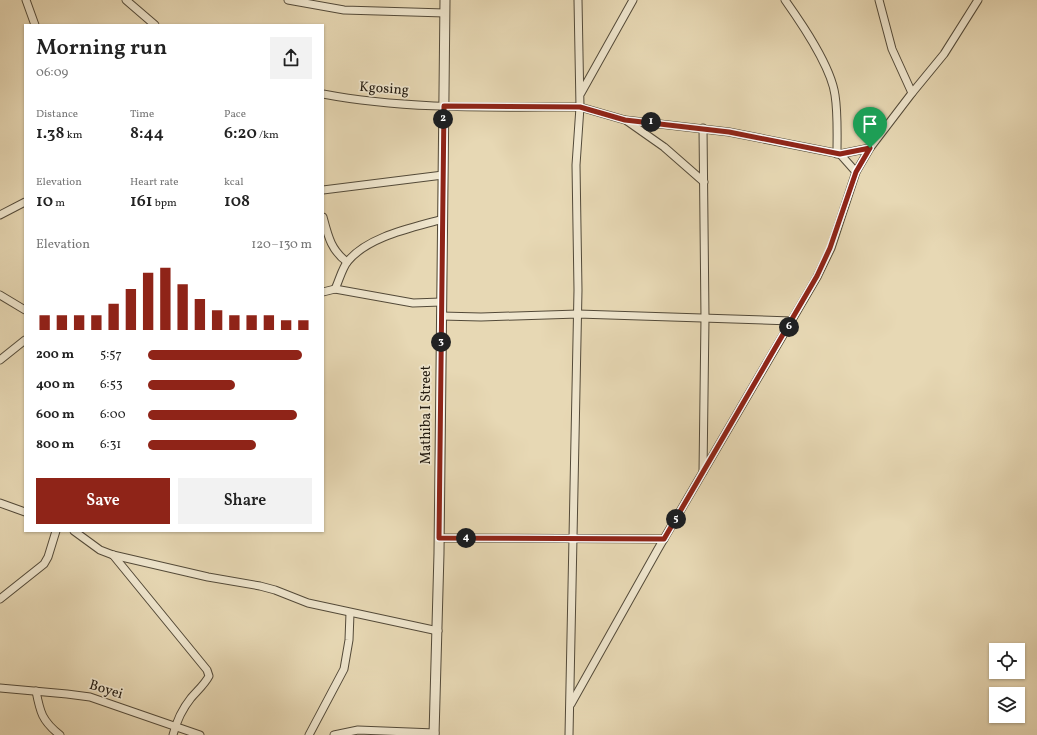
<!DOCTYPE html>
<meta charset="utf-8">
<style>
:root{--surface:#fff;--page:#f2f2f2;--text:#222;--muted:#767676;--accent:#8f2418}
body{margin:0;font-family:Vollkorn,serif;background:var(--page);color:var(--text);height:100vh;display:flex;flex-direction:column;font-size:15px;white-space:nowrap}
*{box-sizing:border-box;margin:0}
p{font-size:13px;color:var(--muted)}
.icon{flex:none;width:22px;height:22px;fill:none;stroke:currentColor;stroke-width:2;stroke-linecap:round;stroke-linejoin:round}
.map{position:relative;flex:1;overflow:hidden}
.drawer{position:absolute;left:24px;top:24px;width:300px;height:508px;display:flex;flex-direction:column;background:var(--surface);border-radius:0px;box-shadow:0 1px 3px #0004}
.drawer>*{flex:none}
.buttons{position:absolute;left:989px;top:643px;display:grid;gap:8px}
.buttons a{display:grid;place-items:center;width:36px;height:36px;border-radius:0px;background:var(--surface);box-shadow:0 1px 3px #0004;font-size:20px}
.pin{position:absolute;display:grid;place-items:center;width:34px;height:34px;color:#fff;margin:-41px -17px;border-radius:50% 50% 50% 0;rotate:-45deg;box-shadow:0 0 4px #0007}
.pin .icon{rotate:45deg}
.km{position:absolute;width:20px;height:20px;margin:-10px;border-radius:50%;background:#222;color:#fff;font-size:11px;line-height:20px;text-align:center}
.round{display:grid;place-items:center;flex:none;width:42px;height:42px;border-radius:0px;background:var(--page)}
.overview{display:flex;align-items:center;justify-content:space-between;height:68px;padding:0 12px}
h1{font-size:22px;font-weight:600;line-height:30px}
.figures{display:grid;grid-template-columns:repeat(3,1fr);gap:6px;height:68px;padding:4px 12px}
.figures div{display:grid;align-content:center}
.figures b{font-size:17px;font-weight:600}
.figures small{font-size:11px;font-weight:400}
.figures p{font-size:11px}
.chart{height:112px;padding:8px 12px}
.chart p{display:flex;justify-content:space-between}
.chart svg{width:100%;height:72px;margin-top:4px;stroke:var(--accent);stroke-width:6}
.cta{display:flex;gap:8px;margin-top:auto;padding:8px 12px}
.cta a{flex:1;height:46px;border-radius:0px;background:var(--accent);color:#fff;font-size:16px;font-weight:600;line-height:46px;text-align:center}
.cta a+a{background:var(--page);color:var(--text)}
ul{padding:0 12px;list-style:none;font-size:13px}
li{display:grid;grid-template-columns:64px 48px 1fr;align-items:center;height:30px}
li i{height:10px;border-radius:5px;background:var(--accent)}
.map>svg:first-child{display:block}
.lines{fill:none;stroke-linecap:round;stroke-linejoin:round}
.minor-casing{stroke:#534a39;stroke-width:9}
.tertiary-casing{stroke:#534a39;stroke-width:11}
.minor{stroke:#efe6ce;stroke-width:7}
.tertiary{stroke:#efe6ce;stroke-width:9}
.route-casing{stroke:#fff;stroke-width:8}
.route{stroke:#8f2418;stroke-width:5}
.labels{text-anchor:middle;dominant-baseline:central;stroke-width:3.5;stroke-linejoin:round;paint-order:stroke}
.street-label{font-size:14px;fill:#221a10;stroke:#efe6ce}
</style>
<div class="map">
<svg width="1037" height="735" viewBox="0 0 1037 735">
<rect width="100%" height="100%" fill="#e7d8b4"/>
<filter id="stains"><feTurbulence type="fractalNoise" baseFrequency=".005" numOctaves="4"/><feColorMatrix values="0 0 0 0 .2 0 0 0 0 .09 0 0 0 0 .02 0 0 0 .5 -.17"/></filter>
<radialGradient id="worn" r=".72"><stop offset=".6" stop-color="#630" stop-opacity="0"/><stop offset="1" stop-color="#630" stop-opacity=".3"/></radialGradient>
<g class="lines">
<!-- minor casing -->
<g class="minor-casing">
<g id="minor">
<polyline points="26,0 35,25"/>
<polyline points="126,0 155,25"/>
<polyline points="288,0 344,10 445,13"/>
<polyline points="578,0 580,107 625,120 729,132 840,154 870,148"/>
<path d="M785,0C802,24 831,66 835,95C838,114 837,134 837,154"/>
<polyline points="879,0 892,49 912,93"/>
<polyline points="581,93 633,0"/>
<path d="M323,94C407,110 495,107 580,107L576,165L578,290L569,735"/>
<polyline points="627,121 664,147 704,182"/>
<polyline points="840,154 856,172"/>
<polyline points="323,190 443,175"/>
<polyline points="0,215 25,202"/>
<path d="M323,217C328,236 331,250 347,262"/>
<path d="M335,289C339,281 342,268 348,261C369,236 412,228 443,219"/>
<polyline points="323,292 335,289 413,303 441,302"/>
<polyline points="0,295 25,310"/>
<polyline points="441,316 481,317 578,314 792,321"/>
<polyline points="0,360 25,340"/>
<polyline points="703,472 705,318 703,128"/>
<polyline points="0,503 25,512"/>
<polyline points="74,531 100,550 113,555 208,577 260,586 275,590 308,603 438,631"/>
<polyline points="439,538 664,539"/>
<path d="M113,555L207,670L209,676C205,684 197,691 191,698C183,708 176,723 173,735"/>
<polyline points="0,599 44,564 48,557 56,531"/>
<polyline points="0,688 67,694 90,697 200,735"/>
<path d="M36,691C40,712 42,721 60,735"/>
<polyline points="571,704 658,549 817,277 831,248 856,172 870,148 912,93 944,54 978,0"/>
<polyline points="309,735 344,669 349,640 350,613"/>
<polyline points="334,735 358,730 435,733"/>
</g>
</g>
<!-- tertiary casing -->
<g class="tertiary-casing">
<polyline id="tertiary" points="434,735 439,553 445,0"/>
</g>
<!-- minor -->
<use href="#minor" class="minor"/>
<!-- tertiary -->
<use href="#tertiary" class="tertiary"/>
</g>
<g class="lines">
<!-- route casing -->
<g class="route-casing">
<polygon id="route" points="444,106 580,107 625,120 729,132 840,154 870,148 856,172 830,248 817,276 664,539 439,538"/>
</g>
<!-- route -->
<use href="#route" class="route"/>
</g>
<g class="labels">
<!-- street labels -->
<g class="street-label">
<text transform="translate(384 89) rotate(4)">Kgosing</text>
<text transform="translate(426 415) rotate(-90)">Mathiba I Street</text>
<text transform="translate(106 690) rotate(17)">Boyei</text>
</g>
</g>
<rect width="100%" height="100%" filter="url(#stains)"/>
<rect width="100%" height="100%" fill="url(#worn)"/>
</svg>
<div class="buttons">
<a><svg class="icon" aria-label="locate" viewBox="0 0 24 24"><circle cx="12" cy="12" r="6"/><path d="M12 2v4M12 18v4M2 12h4M18 12h4"/></svg></a>
<a><svg class="icon" aria-label="layers" viewBox="0 0 24 24"><path d="M12 4l9 5-9 5-9-5zM3 14l9 5 9-5"/></svg></a>
</div>
<div class="pin" style="left:870px;top:148px;background:#1e9e55"><svg class="icon" aria-label="arrive" viewBox="0 0 24 24"><path d="M6 21V4h12l-3 4 3 4H6"/></svg></div>
<b class="km" style="left:651px;top:122px">1</b>
<b class="km" style="left:443px;top:119px">2</b>
<b class="km" style="left:441px;top:342px">3</b>
<b class="km" style="left:466px;top:538px">4</b>
<b class="km" style="left:676px;top:519px">5</b>
<b class="km" style="left:789px;top:327px">6</b>
<section class="drawer">
<div class="overview"><div><h1>Morning run</h1><p>06:09</p></div><a class="round"><svg class="icon" aria-label="share" viewBox="0 0 24 24"><path d="M12 15V3M7 8l5-5 5 5M5 13v7h14v-7"/></svg></a></div>
<div class="figures">
<div><p>Distance</p><b>1.38<small> km</small></b></div>
<div><p>Time</p><b>8:44</b></div>
<div><p>Pace</p><b>6:20<small> /km</small></b></div>
</div>
<div class="figures">
<div><p>Elevation</p><b>10<small> m</small></b></div>
<div><p>Heart rate</p><b>161<small> bpm</small></b></div>
<div><p>kcal</p><b>108</b></div>
</div>
<div class="chart"><p><span>Elevation</span>120–130 m</p>
<svg viewBox="0 0 160 44" preserveAspectRatio="none"><path d="M5 44V35M15 44V35M25 44V35M35 44V35M45 44V28M55 44V19M65 44V9M75 44V6M85 44V16M95 44V25M105 44V32M115 44V35M125 44V35M135 44V35M145 44V38M155 44V38"/></svg>
</div>
<ul>
<li><b>200 m</b>5:57<i style="width:94%"></i></li>
<li><b>400 m</b>6:53<i style="width:53%"></i></li>
<li><b>600 m</b>6:00<i style="width:91%"></i></li>
<li><b>800 m</b>6:31<i style="width:66%"></i></li>
</ul>
<div class="cta"><a>Save</a><a>Share</a></div>
</section>
</div>
